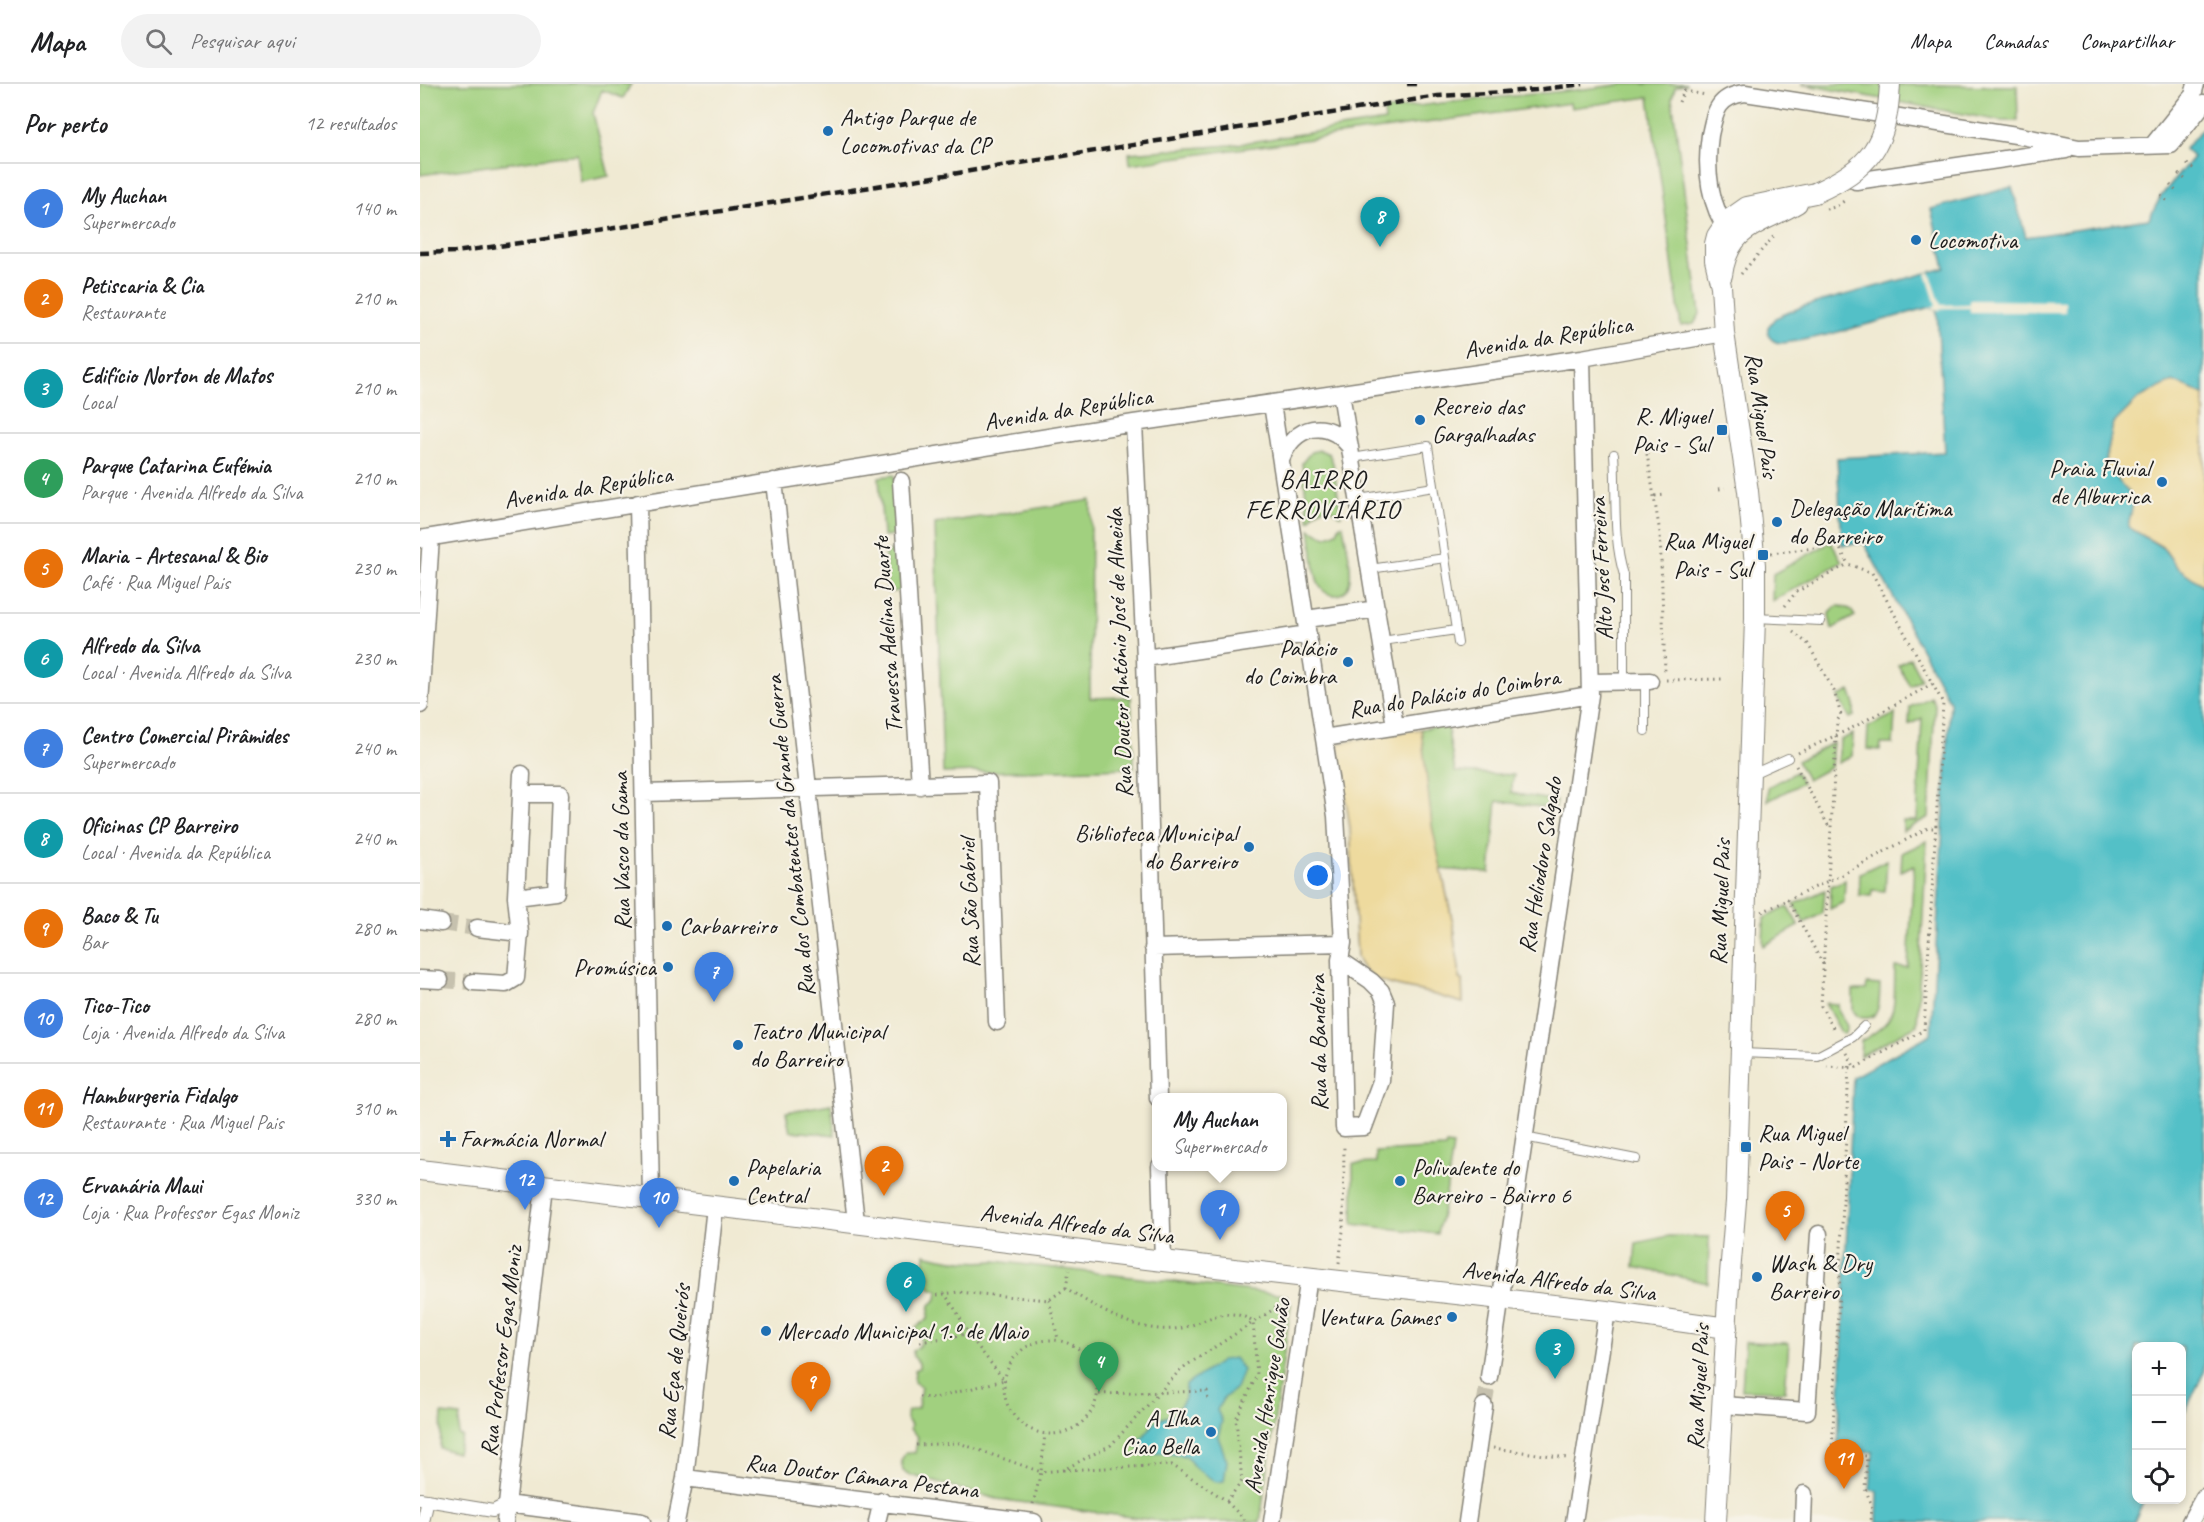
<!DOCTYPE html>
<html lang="pt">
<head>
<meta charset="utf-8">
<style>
	body { margin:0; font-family:Caveat,sans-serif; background:#f2f2f2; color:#202124 }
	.controls { position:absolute; right:18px; bottom:18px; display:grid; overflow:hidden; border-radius:12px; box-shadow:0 3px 9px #0003 }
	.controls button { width:54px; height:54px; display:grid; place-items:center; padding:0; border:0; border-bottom:2px solid #e0e0e0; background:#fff; color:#202124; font:30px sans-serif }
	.you { position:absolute; left:898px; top:792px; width:21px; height:21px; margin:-15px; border:4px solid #fff; border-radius:50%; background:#1a73e8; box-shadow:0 0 0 9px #1a73e833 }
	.badge { display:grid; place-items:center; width:39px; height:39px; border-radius:50%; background:#1f6fb2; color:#fff; font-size:20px; font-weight:700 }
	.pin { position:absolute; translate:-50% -50px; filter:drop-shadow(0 2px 3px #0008) }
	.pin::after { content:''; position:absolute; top:32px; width:21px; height:18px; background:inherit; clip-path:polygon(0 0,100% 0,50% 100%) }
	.popup { position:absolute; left:732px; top:1009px; width:135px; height:78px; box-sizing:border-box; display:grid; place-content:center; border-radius:12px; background:#fff; filter:drop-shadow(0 2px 4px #0005); font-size:20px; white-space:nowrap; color:#757577 }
	.popup b { font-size:22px; color:#202124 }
	.popup::after { content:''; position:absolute; left:50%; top:100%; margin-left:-12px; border:12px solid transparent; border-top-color:#fff }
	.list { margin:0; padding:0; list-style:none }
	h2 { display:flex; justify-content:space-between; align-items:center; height:78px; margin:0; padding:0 24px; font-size:26px }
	h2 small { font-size:20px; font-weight:400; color:#757577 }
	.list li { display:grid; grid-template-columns:39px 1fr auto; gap:18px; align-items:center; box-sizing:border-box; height:90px; padding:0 24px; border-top:2px solid #e0e0e0 }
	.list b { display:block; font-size:22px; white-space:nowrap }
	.list p { margin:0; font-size:20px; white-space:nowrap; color:#757577 }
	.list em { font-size:20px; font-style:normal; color:#757577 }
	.icon { flex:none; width:33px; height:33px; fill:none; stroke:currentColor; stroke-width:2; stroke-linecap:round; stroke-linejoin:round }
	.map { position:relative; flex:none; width:1784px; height:1438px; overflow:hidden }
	header { display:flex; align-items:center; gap:36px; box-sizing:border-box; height:84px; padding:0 30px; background:#fff; border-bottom:2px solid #e0e0e0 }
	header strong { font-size:28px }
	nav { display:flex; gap:33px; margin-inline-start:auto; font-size:21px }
	.search { width:420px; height:54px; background:#f2f2f2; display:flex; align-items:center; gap:15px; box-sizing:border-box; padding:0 21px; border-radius:33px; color:#757577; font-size:22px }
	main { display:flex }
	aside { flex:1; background:#fff }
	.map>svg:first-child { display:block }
</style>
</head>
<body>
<header>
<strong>Mapa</strong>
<div class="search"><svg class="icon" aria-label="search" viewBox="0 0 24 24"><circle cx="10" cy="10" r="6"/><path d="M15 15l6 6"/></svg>Pesquisar aqui</div>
<nav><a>Mapa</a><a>Camadas</a><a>Compartilhar</a></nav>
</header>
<main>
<aside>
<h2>Por perto<small>12 resultados</small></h2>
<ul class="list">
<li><span class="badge" style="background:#3f7fe0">1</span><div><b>My Auchan</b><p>Supermercado</p></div><em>140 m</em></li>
<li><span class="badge" style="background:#e8710a">2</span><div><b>Petiscaria &amp; Cia</b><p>Restaurante</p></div><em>210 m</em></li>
<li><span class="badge" style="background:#0f9aa8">3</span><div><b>Edifício Norton de Matos</b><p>Local</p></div><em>210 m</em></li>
<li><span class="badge" style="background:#2e9e5b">4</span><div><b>Parque Catarina Eufémia</b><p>Parque · Avenida Alfredo da Silva</p></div><em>210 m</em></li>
<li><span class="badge" style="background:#e8710a">5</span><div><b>Maria - Artesanal &amp; Bio</b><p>Café · Rua Miguel Pais</p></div><em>230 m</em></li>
<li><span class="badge" style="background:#0f9aa8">6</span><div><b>Alfredo da Silva</b><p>Local · Avenida Alfredo da Silva</p></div><em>230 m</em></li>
<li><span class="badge" style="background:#3f7fe0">7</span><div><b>Centro Comercial Pirâmides</b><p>Supermercado</p></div><em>240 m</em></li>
<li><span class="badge" style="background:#0f9aa8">8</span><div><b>Oficinas CP Barreiro</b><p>Local · Avenida da República</p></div><em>240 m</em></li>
<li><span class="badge" style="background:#e8710a">9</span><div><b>Baco &amp; Tu</b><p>Bar</p></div><em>280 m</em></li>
<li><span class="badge" style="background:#3f7fe0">10</span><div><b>Tico-Tico</b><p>Loja · Avenida Alfredo da Silva</p></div><em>280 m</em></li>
<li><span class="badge" style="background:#e8710a">11</span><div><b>Hamburgeria Fidalgo</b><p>Restaurante · Rua Miguel Pais</p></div><em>310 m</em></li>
<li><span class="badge" style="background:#3f7fe0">12</span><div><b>Ervanária Maui</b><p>Loja · Rua Professor Egas Moniz</p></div><em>330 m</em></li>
</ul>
</aside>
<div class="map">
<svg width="1784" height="1438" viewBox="0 0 1784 1438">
	<rect width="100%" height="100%" fill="#f7f3e8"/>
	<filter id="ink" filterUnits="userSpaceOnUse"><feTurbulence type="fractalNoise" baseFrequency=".0167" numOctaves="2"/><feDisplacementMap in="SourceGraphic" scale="12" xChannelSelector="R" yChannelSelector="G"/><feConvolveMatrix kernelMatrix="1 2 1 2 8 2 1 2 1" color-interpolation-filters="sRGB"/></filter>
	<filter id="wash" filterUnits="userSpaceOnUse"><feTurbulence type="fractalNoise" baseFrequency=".008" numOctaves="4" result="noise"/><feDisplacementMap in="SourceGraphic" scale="24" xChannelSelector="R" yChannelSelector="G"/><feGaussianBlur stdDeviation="1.35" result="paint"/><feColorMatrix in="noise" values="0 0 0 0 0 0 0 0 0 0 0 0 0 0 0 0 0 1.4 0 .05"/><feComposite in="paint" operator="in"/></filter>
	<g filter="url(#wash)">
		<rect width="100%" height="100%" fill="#f0ead3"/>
		<!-- green -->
		<path fill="#a1d07f" stroke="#5e764e" stroke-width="1.5" d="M0 0H211L203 14 182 6 173 29 189 92 161 98 157 70 0 91Z
			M1203 0H1267L1255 3 1252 14 1280 230 1274 240 1261 242 1229 13 1151 24 1150 19 710 80 709 69 811 61 965 37 964 27C1043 13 1124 12 1203 0Z
			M1381 0 1597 2 1598 37H1581Z
			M900 366 909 370 913 379 921 431H919C910 420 897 422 891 435L889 436 882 379 891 368Z
			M474 391 479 451 463 452 459 393Z
			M671 416 670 614 711 613 714 684 523 689 515 440Z
			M920 441H923C925 457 943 512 914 511 908 511 902 507 899 501 893 488 893 460 890 445L906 453 917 448Z
			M1411 458 1422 478 1352 517 1353 490Z
			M479 467 482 507 467 508 465 468Z
			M1420 522 1430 525 1435 532 1412 545 1409 531 1415 523Z
			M1490 574 1501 595 1490 602 1478 581Z
			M1430 607 1434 617V632L1430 634 1418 613Z
			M1511 613 1515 621 1509 733 1483 747V737H1497L1502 634 1489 641 1490 623Z
			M1475 630 1473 660H1461L1460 666 1447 665 1448 643Z
			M1027 641 1035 688 1094 691 1091 709 1137 717 1135 725 1077 717 1070 789 1020 785 1012 742 1001 645Z
			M1433 650 1432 672 1418 679 1420 656Z
			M1413 659 1411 683 1387 696 1377 677Z
			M1376 688 1382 699 1348 717V703Z
			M1507 757 1497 941 1440 972 1441 957C1481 935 1473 924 1475 883H1488L1494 781 1481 787 1482 769Z
			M1467 776 1465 807 1452 806 1451 812 1439 811 1440 789Z
			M1425 796 1424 818 1410 825 1411 802Z
			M1405 806 1403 829 1384 839 1374 820Z
			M1368 823 1379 842 1343 862 1344 834Z
			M1447 900 1460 901C1459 912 1462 935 1445 934 1438 934 1436 931 1433 926V906H1446Z
			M1405 919 1418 920 1419 928 1427 942 1425 949 1422 950Z
			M411 1020 415 1051 370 1047 366 1028Z
			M1026 1061 1033 1062 1025 1117 1017 1150 933 1140V1080L956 1079V1068L1025 1064Z
			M1249 1152 1289 1153 1288 1199 1214 1183 1216 1159Z
			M505 1170C529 1177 550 1179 575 1177L865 1211 871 1220 840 1438H747L577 1415 490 1391 483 1387 481 1377 486 1368 495 1369 498 1353 490 1345 491 1341 486 1334 488 1327 498 1324 501 1302 494 1298 495 1286 499 1284V1279L493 1272V1267L500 1261 501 1255 496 1250V1244L508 1234 510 1221 517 1215 518 1206 512 1205 508 1201 510 1192 504 1183Z
			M1325 1258 1369 1259 1365 1307 1322 1306Z
			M22 1330 40 1332 38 1351 42 1352 37 1369 20 1364Z"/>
		<!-- sand -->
		<path fill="#eeda9e" stroke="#857b5d" stroke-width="1.5" d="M1753 297 1784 311V502L1757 483 1743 463 1708 443 1685 381 1693 340 1719 314Z
			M1001 645 1012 742 1035 849H1034C1034 865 1041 880 1039 895L1042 896 1043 919C1029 915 1015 911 1001 907 977 902 945 900 937 872L930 744 918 661 919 659Z"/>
		<!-- water -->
		<path fill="#52c0c7" stroke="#376e72" stroke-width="1.5" d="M1784 42V311L1753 297 1719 314 1693 340 1685 381 1714 415 1708 443 1743 464 1757 483 1784 502V1288L1762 1334V1262H1716V1416H1724L1714 1438H1457L1458 1407 1450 1406 1453 1368 1418 1365 1433 993 1511 950 1530 618 1444 459 1422 461 1417 374 1525 368 1517 227 1511 223C1487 229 1371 264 1356 258 1349 255 1347 249 1348 243L1355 234 1384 222 1525 184 1511 125 1592 103 1606 153 1729 135 1741 112 1773 73 1765 65Z
			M814 1274 823 1286 816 1304 803 1315 797 1326 802 1337 798 1353 807 1377 804 1397 796 1398 775 1384 766 1372 741 1369 723 1371 717 1360 737 1336 755 1330 765 1314 766 1301 803 1276Z"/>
		<!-- pier -->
		<path fill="#f0ead3" d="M1510 188 1521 221 1550 220V216L1645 217V228H1550V224H1525L1517 227 1511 223 1516 221 1506 189Z"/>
	</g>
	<g filter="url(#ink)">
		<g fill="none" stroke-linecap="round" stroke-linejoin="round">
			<!-- minor-tunnel -->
			<path stroke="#c6c1ae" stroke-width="16" stroke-dasharray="16 8" stroke-linecap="butt" d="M21 839 57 844
				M20 896 53 898
				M1064 1322 1069 1293"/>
			<defs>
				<path id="service" d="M1194 370C1197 410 1192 453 1204 491V597
					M932 374 1008 362 1038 559
					M939 415 1014 403
					M950 485 1025 474
					M1335 534 1401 537
					M962 557 1036 546
					M1225 647V597
					M1331 687H1339L1368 674
					M1321 969 1397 972 1433 953 1444 942
					M1104 1053 1216 1075"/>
				<path id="pedestrian" d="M0 1415 73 1427 87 1420
					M3 1438 8 1416"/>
				<path id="minor" d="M1732 62 1773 11 1776 0
					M1436 97 1646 66
					M1310 150C1289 122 1285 85 1290 51 1295 27 1298 12 1325 9L1596 51 1659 64 1751 61 1784 19
					M921 309 975 642
					M852 320 916 732 923 859 920 876 924 1044 944 1043 961 997 966 919 961 907 951 897 920 876
					M714 339 725 574 738 1014
					M861 375C875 341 907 333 930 363
					M354 397 436 1138
					M481 397 500 702
					M218 419 231 1114
					M0 455 714 339 1162 274 1304 249
					M886 535 957 525
					M725 574 888 550
					M1172 598 1230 597
					M0 621 11 453
					M904 654 1170 611
					M224 709 568 699 577 938
					M101 710H140L136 808 96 813Z
					M101 710 102 690
					M0 836 21 839
					M57 844 100 849
					M733 864 923 859
					M0 895 20 896
					M53 898 86 900 96 894 100 849 96 813
					M740 1082 743 1177
					M1069 1293 1170 611 1162 274
					M1303 1321 1387 1327 1399 1150
					M265 1394 614 1438
					M87 1420 222 1438
					M85 1438 124 1102
					M256 1438 265 1394 295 1123
					M457 1438 462 1417
					M852 1438 889 1193
					M1047 1438 1064 1322
					M1154 1438 1187 1227
					M1383 1438 1384 1410
					M1770 1438 1784 1413"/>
				<path id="tertiary" d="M1302 191C1309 141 1340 141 1377 119
					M0 1086 743 1177 1187 1227 1307 1244
					M1296 1438 1308 1214 1316 1117 1335 534V481L1328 407 1304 249 1301 202 1295 176V160L1297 152 1307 137 1327 123 1395 109"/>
			</defs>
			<!-- service casing -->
			<use href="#service" stroke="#868378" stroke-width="10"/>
			<!-- pedestrian casing -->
			<use href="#pedestrian" stroke="#868378" stroke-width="14"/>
			<!-- minor casing -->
			<use href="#minor" stroke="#868378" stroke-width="19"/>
			<!-- tertiary casing -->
			<use href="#tertiary" stroke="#868378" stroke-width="22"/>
			<!-- path -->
			<path stroke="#868378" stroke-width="3" stroke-dasharray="1.5 4.5" stroke-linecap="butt" d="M1259 18 1264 7 1286 11
				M1767 80 1774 85
				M1759 90 1765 95
				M1750 101 1756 107
				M1741 112 1748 118
				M1406 125 1415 123 1424 117
				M1321 190 1354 152
				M1226 364 1240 449 1245 589
				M1299 405 1305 404
				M1235 412 1245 411
				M1351 469 1394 464 1415 455 1428 480 1452 489 1523 619 1504 946 1435 984 1407 982
				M1365 522 1376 508 1428 480
				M1373 548 1388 560 1414 607 1421 631 1417 637 1401 922 1415 947
				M1246 596 1304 595
				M1378 669 1434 643 1512 600
				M1376 682 1410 745
				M1342 828 1368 816
				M1403 880 1368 816 1425 789 1508 744H1516
				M1427 969 1435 984
				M1429 982 1412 1369 1447 1372 1445 1404 1452 1422 1451 1438
				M919 1179 923 1147 924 1060
				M646 1204 649 1186
				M517 1211 538 1208 629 1216 646 1204C678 1225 714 1248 753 1245 784 1243 800 1218 833 1237
				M629 1216 638 1255
				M584 1303a47 47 0 1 1 94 0a47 47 0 1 1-94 0Z
				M500 1258 548 1250
				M679 1310 787 1307 788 1317
				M499 1313 515 1314 584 1296 548 1250 537 1228 524 1209
				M496 1361 539 1359 621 1388 625 1350
				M1073 1364 1147 1374
				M643 1386 752 1381 807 1417 822 1397 816 1335 837 1291 833 1237
				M807 1418 827 1438
				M613 1420 621 1388 643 1386 691 1361 761 1285 868 1216"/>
			<!-- service -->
			<use href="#service" stroke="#fff" stroke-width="8"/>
			<!-- pedestrian -->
			<use href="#pedestrian" stroke="#fff" stroke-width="12"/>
			<!-- minor -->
			<use href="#minor" stroke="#fff" stroke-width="16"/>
			<!-- tertiary -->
			<use href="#tertiary" stroke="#fff" stroke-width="20"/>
			<!-- rail -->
			<path stroke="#1c1c1c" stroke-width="4.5" stroke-dasharray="9 4.5" stroke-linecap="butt" d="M987 0H1000
				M0 169 35 168 114 157 1018 12 1116 6 1163 0"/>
			<defs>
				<path id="tertiary-bridge" d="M1395 109C1451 83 1467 62 1470 0"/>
			</defs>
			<!-- tertiary-bridge casing -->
			<use href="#tertiary-bridge" stroke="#868378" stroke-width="22" stroke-linecap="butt"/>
			<!-- tertiary-bridge -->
			<use href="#tertiary-bridge" stroke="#fff" stroke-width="20"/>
		</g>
	</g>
	<!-- markers -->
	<g fill="#1f6fb2" stroke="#f7f3e8" stroke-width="2">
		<circle cx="408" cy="47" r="6"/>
		<circle cx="1496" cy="156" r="6"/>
		<circle cx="1000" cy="336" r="6"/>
		<rect x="1296" y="340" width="12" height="12" rx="3"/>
		<circle cx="1742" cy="398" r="6"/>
		<circle cx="1357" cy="438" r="6"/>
		<rect x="1337" y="465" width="12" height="12" rx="3"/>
		<circle cx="928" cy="578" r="6"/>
		<circle cx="829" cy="763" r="6"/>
		<circle cx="247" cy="842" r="6"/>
		<circle cx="248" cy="883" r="6"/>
		<circle cx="318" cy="961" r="6"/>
		<path d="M25 1046h6v6h6v6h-6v6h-6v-6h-6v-6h6z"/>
		<rect x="1320" y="1057" width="12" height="12" rx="3"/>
		<circle cx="314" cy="1097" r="6"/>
		<circle cx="980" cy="1097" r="6"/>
		<circle cx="1337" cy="1193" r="6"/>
		<circle cx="1032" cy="1233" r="6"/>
		<circle cx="346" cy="1247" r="6"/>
		<circle cx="791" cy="1348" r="6"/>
	</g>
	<g text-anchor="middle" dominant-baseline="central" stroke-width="4.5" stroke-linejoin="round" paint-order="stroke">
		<!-- poi labels -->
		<g font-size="24" fill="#1c1c1c" stroke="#f7f3e8" text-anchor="start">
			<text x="420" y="33">Antigo Parque de<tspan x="420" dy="28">Locomotivas da CP</tspan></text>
			<text x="1508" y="156">Locomotiva</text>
			<text x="1012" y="322">Recreio das<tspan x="1012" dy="28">Gargalhadas</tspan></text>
			<text x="1290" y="332" text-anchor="end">R. Miguel<tspan x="1290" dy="28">Pais - Sul</tspan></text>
			<text x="1730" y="384" text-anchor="end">Praia Fluvial<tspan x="1730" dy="28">de Alburrica</tspan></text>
			<text x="1369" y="424">Delegação Marítima<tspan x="1369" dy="28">do Barreiro</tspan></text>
			<text x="1331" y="457" text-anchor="end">Rua Miguel<tspan x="1331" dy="28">Pais - Sul</tspan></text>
			<text x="916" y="564" text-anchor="end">Palácio<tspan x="916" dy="28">do Coimbra</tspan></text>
			<text x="817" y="749" text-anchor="end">Biblioteca Municipal<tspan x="817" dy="28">do Barreiro</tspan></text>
			<text x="259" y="842">Carbarreiro</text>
			<text x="236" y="883" text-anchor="end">Promúsica</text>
			<text x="330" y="947">Teatro Municipal<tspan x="330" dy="28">do Barreiro</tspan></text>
			<text x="1338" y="1049">Rua Miguel<tspan x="1338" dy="28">Pais - Norte</tspan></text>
			<text x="40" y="1055">Farmácia Normal</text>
			<text x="326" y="1083">Papelaria<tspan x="326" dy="28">Central</tspan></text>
			<text x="992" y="1083">Polivalente do<tspan x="992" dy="28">Barreiro - Bairro 6</tspan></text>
			<text x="1349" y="1179">Wash &amp; Dry<tspan x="1349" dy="28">Barreiro</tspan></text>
			<text x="1020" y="1233" text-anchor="end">Ventura Games</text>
			<text x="358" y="1247">Mercado Municipal 1.º de Maio</text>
			<text x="779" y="1334" text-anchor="end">A Ilha<tspan x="779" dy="28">Ciao Bella</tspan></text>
		</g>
		<!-- street labels -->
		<g font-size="24" fill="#1c1c1c" stroke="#f7f3e8">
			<text transform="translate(1128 253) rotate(-9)">Avenida da República</text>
			<text transform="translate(648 325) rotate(-9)">Avenida da República</text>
			<text transform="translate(1342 331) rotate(82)">Rua Miguel Pais</text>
			<text transform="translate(168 403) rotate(-9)">Avenida da República</text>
			<text transform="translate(1181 485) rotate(-93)">Alto José Ferreira</text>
			<text transform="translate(467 551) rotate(-94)">Travessa Adelina Duarte</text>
			<text transform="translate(699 569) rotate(-92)">Rua Doutor António José de Almeida</text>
			<text transform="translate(1034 609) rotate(-9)">Rua do Palácio do Coimbra</text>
			<text transform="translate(370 752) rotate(-96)">Rua dos Combatentes da Grande Guerra</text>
			<text transform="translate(201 767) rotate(-91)">Rua Vasco da Gama</text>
			<text transform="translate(1120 781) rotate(-81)">Rua Heliodoro Salgado</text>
			<text transform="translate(1300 818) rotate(-88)">Rua Miguel Pais</text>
			<text transform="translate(549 819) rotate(-92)">Rua São Gabriel</text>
			<text transform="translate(898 959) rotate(-91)">Rua da Bandeira</text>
			<text transform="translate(657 1140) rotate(7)">Avenida Alfredo da Silva</text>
			<text transform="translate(1139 1197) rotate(7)">Avenida Alfredo da Silva</text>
			<text transform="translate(81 1267) rotate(-83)">Rua Professor Egas Moniz</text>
			<text transform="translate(254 1278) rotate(-84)">Rua Eça de Queirós</text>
			<text transform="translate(1278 1303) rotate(-87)">Rua Miguel Pais</text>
			<text transform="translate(847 1312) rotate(-81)">Avenida Henrique Galvão</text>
			<text transform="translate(442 1392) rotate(7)">Rua Doutor Câmara Pestana</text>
		</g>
		<!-- neighbourhood labels -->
		<g font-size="26" letter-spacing="1.5" fill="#1c1c1c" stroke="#f7f3e8">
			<text x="903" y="395">BAIRRO<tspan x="903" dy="30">FERROVIÁRIO</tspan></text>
		</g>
	</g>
</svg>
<div class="controls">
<button>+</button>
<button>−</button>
<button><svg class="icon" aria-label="locate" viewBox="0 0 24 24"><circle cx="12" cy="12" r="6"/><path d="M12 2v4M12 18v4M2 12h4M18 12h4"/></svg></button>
</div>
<div class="you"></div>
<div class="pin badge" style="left:800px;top:1156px;background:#3f7fe0">1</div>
<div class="popup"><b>My Auchan</b>Supermercado</div>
<div class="pin badge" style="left:464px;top:1112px;background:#e8710a">2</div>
<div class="pin badge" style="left:1135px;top:1295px;background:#0f9aa8">3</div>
<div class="pin badge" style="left:679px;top:1308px;background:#2e9e5b">4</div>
<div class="pin badge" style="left:1365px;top:1157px;background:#e8710a">5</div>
<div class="pin badge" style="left:486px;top:1228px;background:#0f9aa8">6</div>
<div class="pin badge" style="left:294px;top:918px;background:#3f7fe0">7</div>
<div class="pin badge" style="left:960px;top:163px;background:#0f9aa8">8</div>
<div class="pin badge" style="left:391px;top:1328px;background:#e8710a">9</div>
<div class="pin badge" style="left:239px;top:1144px;background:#3f7fe0">10</div>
<div class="pin badge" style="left:1424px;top:1405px;background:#e8710a">11</div>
<div class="pin badge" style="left:105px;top:1126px;background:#3f7fe0">12</div>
</div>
</main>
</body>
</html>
